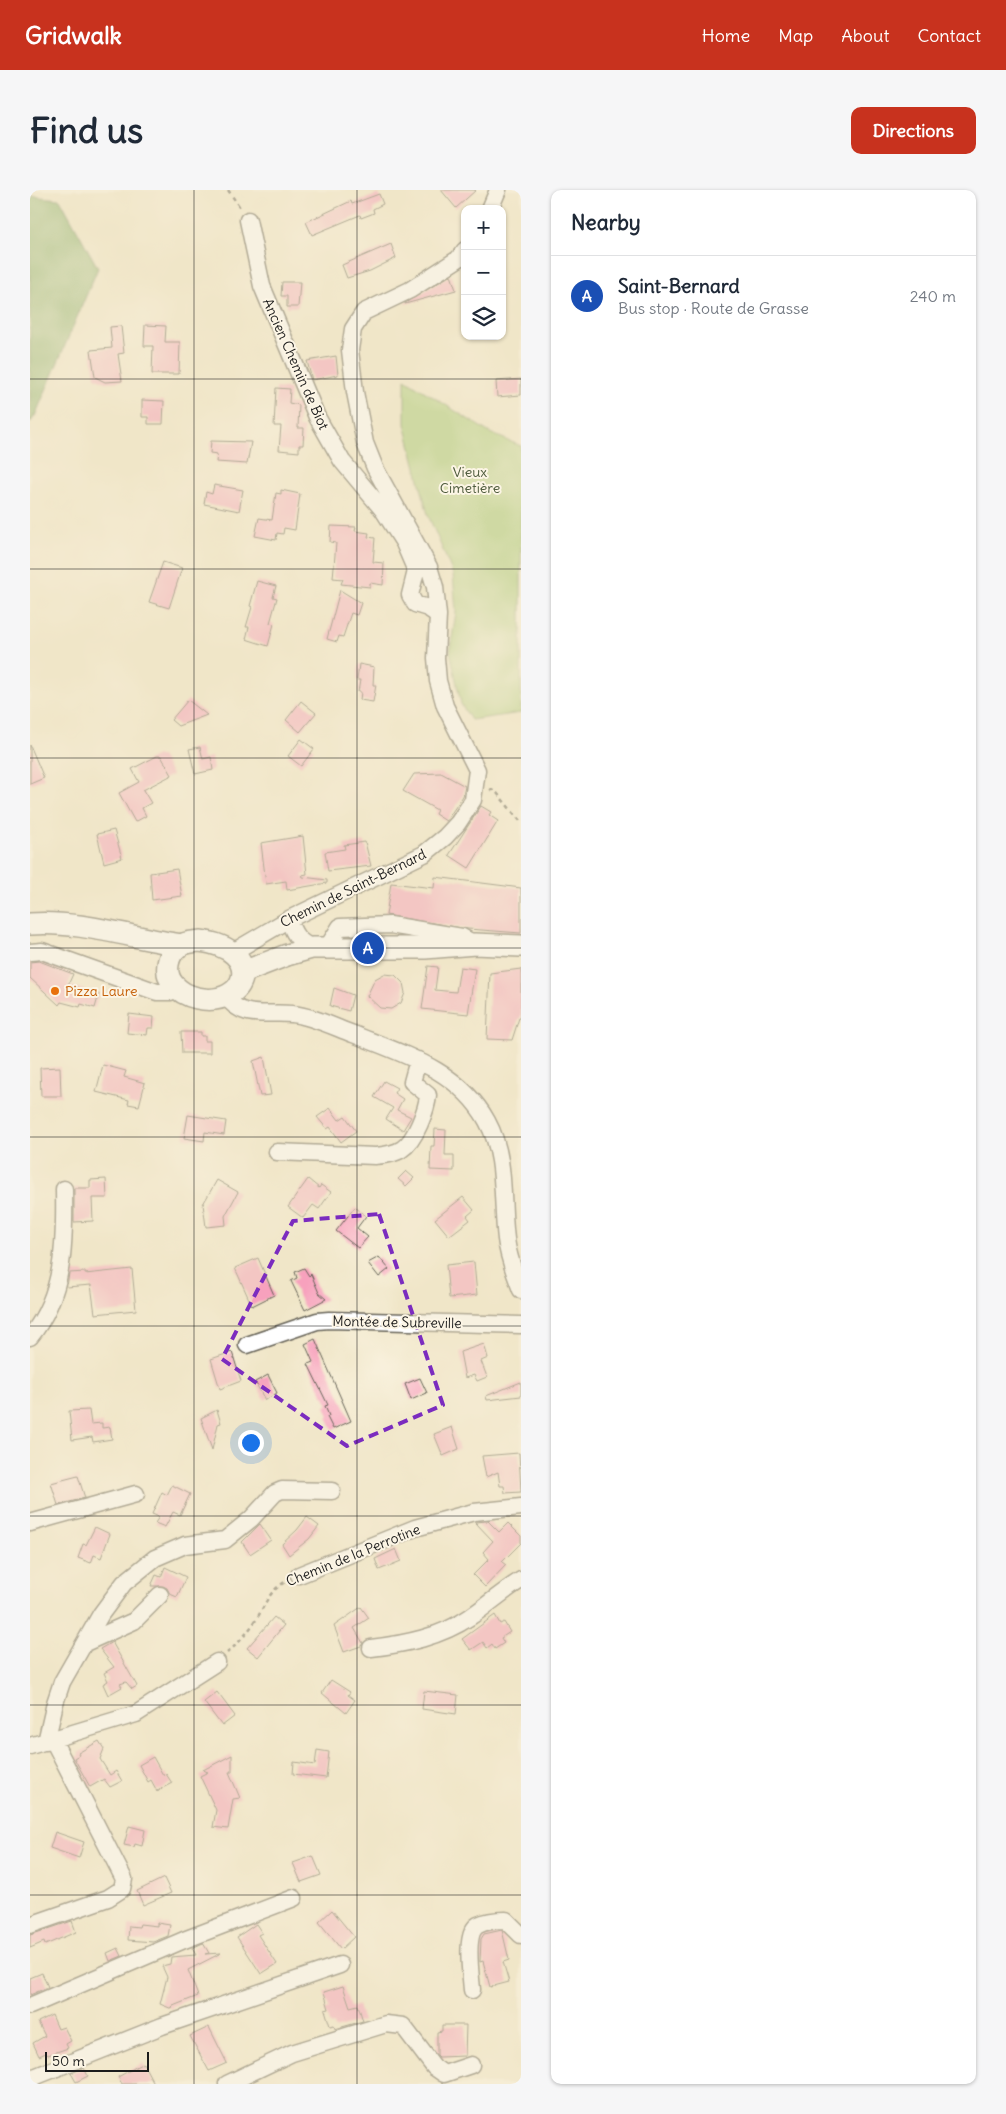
<!DOCTYPE html>
<html lang="en">
<head>
<meta charset="utf-8">
<style>
	body { margin:0; font-family:Delius,sans-serif; background:#f6f6f7; color:#1f2937 }
	.controls { position:absolute; right:15px; top:15px; display:grid; overflow:hidden; border-radius:10px; box-shadow:0 1px 4px #0004 }
	.controls button { width:45px; height:45px; display:grid; place-items:center; padding:0; border:0; border-bottom:1px solid #e0e1e3; background:#fff; color:#1f2937; font:25px sans-serif }
	.scale { position:absolute; left:15px; bottom:12px; width:104px; box-sizing:border-box; padding-left:5px; border:2px solid #1c1c1c; border-top:0; font-size:14px; line-height:18px; white-space:nowrap; color:#1c1c1c; -webkit-text-stroke:4px #fcf5e5; paint-order:stroke }
	.you { position:absolute; left:220px; top:1252px; width:18px; height:18px; margin:-12px; border:4px solid #fff; border-radius:50%; background:#1a73e8; box-shadow:0 0 0 8px #1a73e833 }
	.badge { display:grid; place-items:center; width:32px; height:32px; border-radius:50%; background:#c8321e; color:#fff; font-size:16px; font-weight:700 }
	.pin { position:absolute; translate:-50% -50%; border:2px solid #fff; box-shadow:0 1px 5px #0006 }
	.list { margin:0; padding:0; list-style:none }
	h2 { display:flex; justify-content:space-between; align-items:center; height:65px; margin:0; padding:0 20px; font-size:21px }
	h2 small { font-size:16px; font-weight:400; color:#747a83 }
	.list li { display:grid; grid-template-columns:32px 1fr auto; gap:15px; align-items:center; box-sizing:border-box; height:80px; padding:0 20px; border-top:1px solid #e0e1e3 }
	.list b { display:block; font-size:19px; white-space:nowrap }
	.list p { margin:0; font-size:16px; white-space:nowrap; color:#747a83 }
	.list em { font-size:16px; font-style:normal; color:#747a83 }
	.icon { flex:none; width:28px; height:28px; fill:none; stroke:currentColor; stroke-width:2; stroke-linecap:round; stroke-linejoin:round }
	.map { position:relative; flex:none; width:491px; height:1894px; overflow:hidden; border-radius:10px }
	header { display:flex; align-items:center; gap:30px; box-sizing:border-box; height:70px; padding:0 25px; background:#c8321e; color:#fff }
	header strong { font-size:24px }
	nav { display:flex; gap:28px; margin-inline-start:auto; font-size:18px }
	.intro { display:flex; align-items:center; justify-content:space-between; box-sizing:border-box; height:120px; padding:0 30px }
	h1 { margin:0; font-size:35px }
	.button { padding:12px 22px; border-radius:10px; background:#c8321e; color:#fff; font-size:18px; font-weight:700 }
	main { display:flex; gap:30px; padding:0 30px }
	aside { flex:1; background:#fff; border-radius:10px; box-shadow:0 1px 4px #0004 }
	.map>svg:first-child { display:block }
</style>
</head>
<body>
<header>
<strong>Gridwalk</strong>
<nav><a>Home</a><a>Map</a><a>About</a><a>Contact</a></nav>
</header>
<div class="intro"><h1>Find us</h1><a class="button">Directions</a></div>
<main>
<div class="map">
<svg width="491" height="1894" viewBox="0 0 491 1894">
	<rect width="100%" height="100%" fill="#fcf5e5"/>
	<filter id="ink" filterUnits="userSpaceOnUse"><feTurbulence type="fractalNoise" baseFrequency=".02" numOctaves="2"/><feDisplacementMap in="SourceGraphic" scale="10" xChannelSelector="R" yChannelSelector="G"/><feConvolveMatrix kernelMatrix="1 2 1 2 8 2 1 2 1" color-interpolation-filters="sRGB"/></filter>
	<filter id="wash" filterUnits="userSpaceOnUse"><feTurbulence type="fractalNoise" baseFrequency=".0096" numOctaves="4" result="noise"/><feDisplacementMap in="SourceGraphic" scale="20" xChannelSelector="R" yChannelSelector="G"/><feGaussianBlur stdDeviation="1.12" result="paint"/><feColorMatrix in="noise" values="0 0 0 0 0 0 0 0 0 0 0 0 0 0 0 0 0 1.4 0 .05"/><feComposite in="paint" operator="in"/></filter>
	<g filter="url(#wash)">
		<rect width="100%" height="100%" fill="#f0e6c8"/>
		<!-- green -->
		<path fill="#a6ca74" stroke="#617348" d="M375 189 460 243 491 256V523L441 530 431 514 420 461 426 422 423 384 398 325 375 234Z"/>
		<!-- forest -->
		<path fill="#84ae66" stroke="#506541" d="M0 6 30 9 68 78 5 226 0 233Z"/>
		<g id="blocks">
			<!-- building -->
			<path fill="#f7a1bd" d="M411 0H446L426 18Z
				M349 4 353 14 343 19 344 23 331 28 330 25 282 45 276 32 321 11 322 14Z
				M361 54 366 68 340 81 317 88 312 75Z
				M421 85 426 100 375 114V113Z
				M252 92H270L268 117H257V106H251Z
				M115 135 136 136 135 152H150L149 184H122L123 156H114Z
				M91 136 94 163 88 164 92 191 75 192 65 187 61 160 82 158 80 137Z
				M306 166 308 185 282 190 277 171Z
				M491 189V205L467 207 466 191Z
				M246 198 260 199 259 213 269 215 268 238H274L273 255H269V262L249 260 251 236H244Z
				M112 210 134 211 133 234H118V227H112Z
				M181 251 221 252 217 274 186 272 187 264 180 263Z
				M184 295 213 300 209 321 174 314 176 302 182 304Z
				M251 300 270 304 265 340 254 338 253 344 247 343 246 350 225 346 229 328 242 330 246 303 251 304Z
				M301 336 326 337 325 341 339 343 338 347 345 348 343 372 354 373 353 395 340 393V397L311 394 313 389 303 388 306 353 300 352Z
				M133 372 152 378 139 418 119 412Z
				M227 391 246 396 243 407 247 408 240 433 244 434 238 456 216 449 219 437H216L222 417 220 416Z
				M310 400 331 413 327 425 321 423 313 447 309 446 307 452 297 449Z
				M329 474 344 477 343 495H346L343 512 330 510 331 502H328L330 490H327Z
				M158 510 177 525 148 536 141 530Z
				M271 511 286 523 270 542 256 530Z
				M271 549 284 559 271 576 258 566Z
				M0 555 14 588 0 594Z
				M170 557 173 569 181 567 183 580 165 584 159 559Z
				M127 566H131L142 585 113 600 121 613 112 618 116 626 105 632 89 603 109 592 102 579Z
				M411 583 435 596 433 606 416 631 405 624 407 620 373 601 384 584Z
				M451 616 461 622 459 625 468 631 439 678 419 665Z
				M84 640 92 668 74 673 67 644Z
				M273 646 277 684 272 685 273 687 297 690V693L257 700 256 691 236 694 231 653Z
				M335 652 341 676 298 681 295 662 315 659 314 655Z
				M147 679 152 706 122 710 120 683Z
				M405 687 491 698V743L438 739 356 725 361 693 404 698Z
				M9 771 43 784 38 795 69 804 65 818 51 814 50 817 31 812 29 815 0 788V772Z
				M398 776 408 777 405 800 426 802 430 777 445 779 438 824 392 819Z
				M491 779V828H489L482 850 457 849 460 783Z
				M354 784 365 785 373 793 375 803 371 813 361 819 350 818 337 806 345 789Z
				M304 798 323 805 319 821 300 816Z
				M99 824 124 827 123 838H118L117 845 97 843Z
				M151 842H171V846H175V851H180V863H152Z
				M234 867 241 905 230 906 223 871Z
				M73 875 96 881 94 887 115 893 109 916 98 914 99 910 66 902Z
				M30 877 31 906H11L10 878Z
				M354 891 367 898 364 903 373 909 367 920 381 927 373 940 356 929 363 918 344 907Z
				M300 918 309 930 315 926 326 941 311 952 300 937 297 939 287 927Z
				M158 925 196 931 194 945 175 942 174 951 154 948Z
				M405 939 416 940 415 965H424V981L400 980 401 956H404Z
				M376 981 384 988 376 996 368 989Z
				M76 989 77 1008H62L63 1031 44 1032V998H60V990Z
				M278 989 289 998 291 995 301 1002 289 1019 283 1015 273 1028 258 1017Z
				M187 990 208 1002 195 1026 196 1035 176 1037 173 1014Z
				M433 1007 444 1020 437 1026 440 1030 419 1046 405 1029Z
				M325 1017 336 1026 327 1038 338 1047 328 1058 306 1041Z
				M349 1067 359 1079 349 1087 338 1073Z
				M228 1068 244 1105 222 1116 205 1078Z
				M444 1072 447 1105 419 1108 416 1075Z
				M274 1078 279 1086 281 1084 289 1103 296 1109 275 1120 261 1091 267 1088 265 1082Z
				M102 1079 106 1120 65 1124 61 1095 37 1097 39 1083 55 1082V1084Z
				M285 1149 321 1231 303 1239 297 1227 299 1226 295 1216 298 1215 278 1174 283 1172 275 1154Z
				M454 1154 458 1168 451 1171 457 1187 447 1191 444 1185 435 1188 430 1162Z
				M202 1162 211 1191 190 1199 181 1169Z
				M238 1185 247 1203 235 1210 225 1192Z
				M390 1188 397 1203 381 1210 375 1194Z
				M491 1192V1206L457 1210 456 1206Z
				M59 1220 61 1234 72 1233V1238L80 1237 82 1249 63 1252 62 1247 42 1250 39 1221Z
				M187 1220 191 1233 188 1234 182 1260 171 1228Z
				M422 1237 429 1259 413 1266 404 1244Z
				M489 1263 491 1302 475 1303 474 1296H470L468 1282 456 1287 452 1266Z
				M48 1286 55 1308 28 1315 21 1293Z
				M142 1295 160 1304 150 1325 143 1322 135 1337 125 1333 129 1327 122 1324 132 1302 137 1305Z
				M277 1327 289 1336 279 1349 259 1365 252 1354 267 1340Z
				M458 1331 469 1342 478 1333 491 1346V1353L472 1372 476 1375 455 1397 443 1385 459 1369 453 1362 463 1351 445 1332Z
				M230 1334 241 1350 220 1364 212 1352Z
				M65 1337 80 1344 71 1368 64 1365 61 1373 48 1368 53 1354 56 1355Z
				M366 1359 371 1371 349 1380 345 1369Z
				M135 1377 156 1387 147 1407 140 1404 137 1398 133 1396H121L126 1385 131 1387Z
				M331 1417 339 1428 324 1438 333 1453 331 1456 314 1462 304 1436Z
				M465 1425 470 1434 474 1432 480 1442 471 1448 474 1453 465 1459 462 1454 457 1458 453 1452 441 1460 432 1449Z
				M244 1427 254 1435 228 1467 217 1458Z
				M82 1452 107 1496 102 1499 96 1492 90 1494 92 1497 78 1505 73 1494 78 1491 74 1483 84 1477 70 1459Z
				M301 1490 320 1502 318 1505 325 1510 316 1523 292 1503Z
				M394 1501 428 1505 426 1524 392 1519Z
				M187 1502 205 1526 192 1536 174 1512Z
				M69 1551 74 1559 70 1569 80 1585 86 1581 92 1591 80 1597 74 1589 60 1597 44 1568 49 1565 48 1563Z
				M287 1560 299 1562 296 1588 263 1584 264 1572 285 1575Z
				M202 1565V1582H199L210 1608 203 1609 198 1639 183 1637 186 1620 170 1586 178 1582 173 1580Z
				M123 1567 133 1585 136 1584 142 1593 127 1601 121 1590 118 1592 109 1575Z
				M99 1636 115 1640 112 1656 105 1654 104 1657 94 1655Z
				M25 1642 54 1652 49 1668 20 1658Z
				M283 1666 291 1685 271 1692 263 1673Z
				M134 1688 141 1703 113 1715 107 1701Z
				M302 1720 324 1747 311 1759 289 1732Z
				M42 1731 46 1742 15 1755 14 1752 0 1758V1745Z
				M127 1733 140 1735 138 1746 123 1752 98 1750 99 1736 109 1737 110 1734 127 1736Z
				M226 1734 232 1743 228 1745 247 1774 231 1784 207 1747Z
				M472 1740 479 1770 473 1772 479 1792 460 1797 453 1771 450 1772 451 1749 454 1744Z
				M173 1753 179 1763 175 1764 191 1763 158 1780 168 1806 143 1816 142 1819 130 1814 137 1787 132 1776 140 1774 141 1767 166 1765 162 1758Z
				M88 1758 92 1766 80 1771 77 1763Z
				M12 1783 18 1797 0 1805V1788Z
				M313 1796 320 1817 328 1815 333 1831 305 1839 304 1835 300 1836 295 1820 299 1819 294 1802Z
				M22 1825 28 1839 34 1837 41 1851 36 1854 38 1858 18 1865 16 1863 9 1866 3 1853 15 1846 8 1832Z
				M412 1835H436L435 1866 409 1867 407 1865V1842L412 1841Z
				M179 1837 197 1873 179 1881 160 1846Z
				M113 1873 124 1894H92L88 1887Z
				M54 1878 58 1886 46 1892 41 1883Z"/>
		</g>
	</g>
	<g filter="url(#ink)">
		<use href="#blocks" fill-opacity="0" stroke="#666358" stroke-width="1"/>
		<g fill="none" stroke-linecap="round" stroke-linejoin="round">
			<defs>
				<path id="minor" d="M460 19 468 0
					M218 30 232 96 287 227 312 271 353 320 374 353 386 381 380 405 385 414 398 418 408 425
					M259 729C263 744 268 751 282 758
					M297 758 310 737 360 735 432 747 441 752
					M0 762 12 761 127 802H140L148 799
					M203 762 259 729 394 664 415 647 428 633 443 610 447 580 415 516 408 491 406 468 408 425 405 397 399 377 345 278 335 253 325 202 320 160 323 139 334 122 380 100 428 69 435 60
					M196 806C212 831 238 821 262 824 282 826 304 837 323 844 373 864 429 880 457 931 477 967 471 1010 476 1049 478 1067 485 1084 491 1100
					M247 962 345 966C354 965 365 964 372 959 385 951 397 919 398 905L382 892 388 870
					M0 1147C35 1104 35 1051 34 999
					M217 1155 287 1131 299 1130 491 1135
					M0 1333 106 1304
					M269 1385 385 1338 444 1322 491 1317
					M55 1453 104 1431 130 1405
					M341 1458C375 1454 411 1447 440 1427 458 1415 473 1401 491 1390
					M16 1552 25 1513 32 1492 71 1424 94 1393 125 1368 155 1355 195 1350 221 1329 245 1303 252 1300 302 1301
					M0 1556 106 1524 187 1472
					M0 1735 78 1708 92 1699 94 1689 23 1550
					M442 1800C441 1785 434 1743 448 1735 456 1731 467 1730 476 1730L491 1745
					M0 1816 154 1750 264 1708
					M4 1887 132 1836 310 1775
					M197 1894 262 1863 356 1834 373 1836 404 1877 414 1884 441 1875"/>
				<path id="major" d="M0 734C48 730 103 748 152 755
					M170 751C236 759 218 819 167 808 158 806 149 801 144 795 133 783 137 763 151 755 156 752 164 752 170 751Z
					M213 782 257 765 282 758H395L445 754 491 756"/>
			</defs>
			<!-- minor casing -->
			<use href="#minor" stroke="#666358" stroke-width="19"/>
			<!-- major casing -->
			<use href="#major" stroke="#666358" stroke-width="24"/>
			<!-- path -->
			<path stroke="#666358" stroke-width="2.5" stroke-dasharray="4 4" stroke-linecap="butt" d="M198 0 211 19
				M460 599 467 603 491 632
				M197 1463C209 1453 218 1442 226 1430 236 1414 238 1401 257 1391"/>
			<!-- minor -->
			<use href="#minor" stroke="#fff" stroke-width="16"/>
			<!-- major -->
			<use href="#major" stroke="#fff" stroke-width="21"/>
		</g>
	</g>
	<!-- marked area -->
	<path d="M0 0H491V1894H0ZM349 1024 413 1215 317 1256 192 1169 263 1031Z" fill="#f0e6c8" fill-opacity=".55" fill-rule="evenodd"/>
	<path fill="none" stroke="#7b2cbf" stroke-width="4" stroke-dasharray="10 6" stroke-linejoin="round" d="M349 1024 413 1215 317 1256 192 1169 263 1031Z"/>
	<!-- grid -->
	<path fill="none" stroke="#1c1c1c" stroke-width="1" stroke-opacity="0.55" d="M164 0V1894M327 0V1894M0 189H491M0 379H491M0 568H491M0 758H491M0 947H491M0 1136H491M0 1326H491M0 1515H491M0 1705H491"/>
	<!-- markers -->
	<circle fill="#e8710a" stroke="#fcf5e5" stroke-width="2" cx="25" cy="801" r="5"/>
	<g text-anchor="middle" dominant-baseline="central" stroke-width="4" stroke-linejoin="round" paint-order="stroke">
		<!-- street labels -->
		<g font-size="14" fill="#1c1c1c" stroke="#fcf5e5">
			<text transform="translate(266 174) rotate(66)">Ancien Chemin de Biot</text>
			<text transform="translate(323 698) rotate(-26)">Chemin de Saint-Bernard</text>
			<text transform="translate(367 1132) rotate(1)">Montée de Subreville</text>
			<text transform="translate(323 1365) rotate(-22)">Chemin de la Perrotine</text>
		</g>
		<!-- park labels -->
		<g font-size="14" fill="#4c593b" stroke="#fcf5e5">
			<text x="440" y="282">Vieux<tspan x="440" dy="16">Cimetière</tspan></text>
		</g>
		<!-- food labels -->
		<g font-size="14" fill="#c56008" stroke="#fcf5e5" text-anchor="start">
			<text x="35" y="801">Pizza Laure</text>
		</g>
	</g>
</svg>
<div class="controls">
<button>+</button>
<button>−</button>
<button><svg class="icon" aria-label="layers" viewBox="0 0 24 24"><path d="M12 4l9 5-9 5-9-5zM3 14l9 5 9-5"/></svg></button>
</div>
<div class="scale">50 m</div>
<div class="you"></div>
<div class="pin badge" style="left:338px;top:758px;background:#1a4fb4">A</div>
</div>
<aside>
<h2>Nearby<small></small></h2>
<ul class="list">
<li><span class="badge" style="background:#1a4fb4">A</span><div><b>Saint-Bernard</b><p>Bus stop · Route de Grasse</p></div><em>240 m</em></li>
</ul>
</aside>
</main>
</body>
</html>
